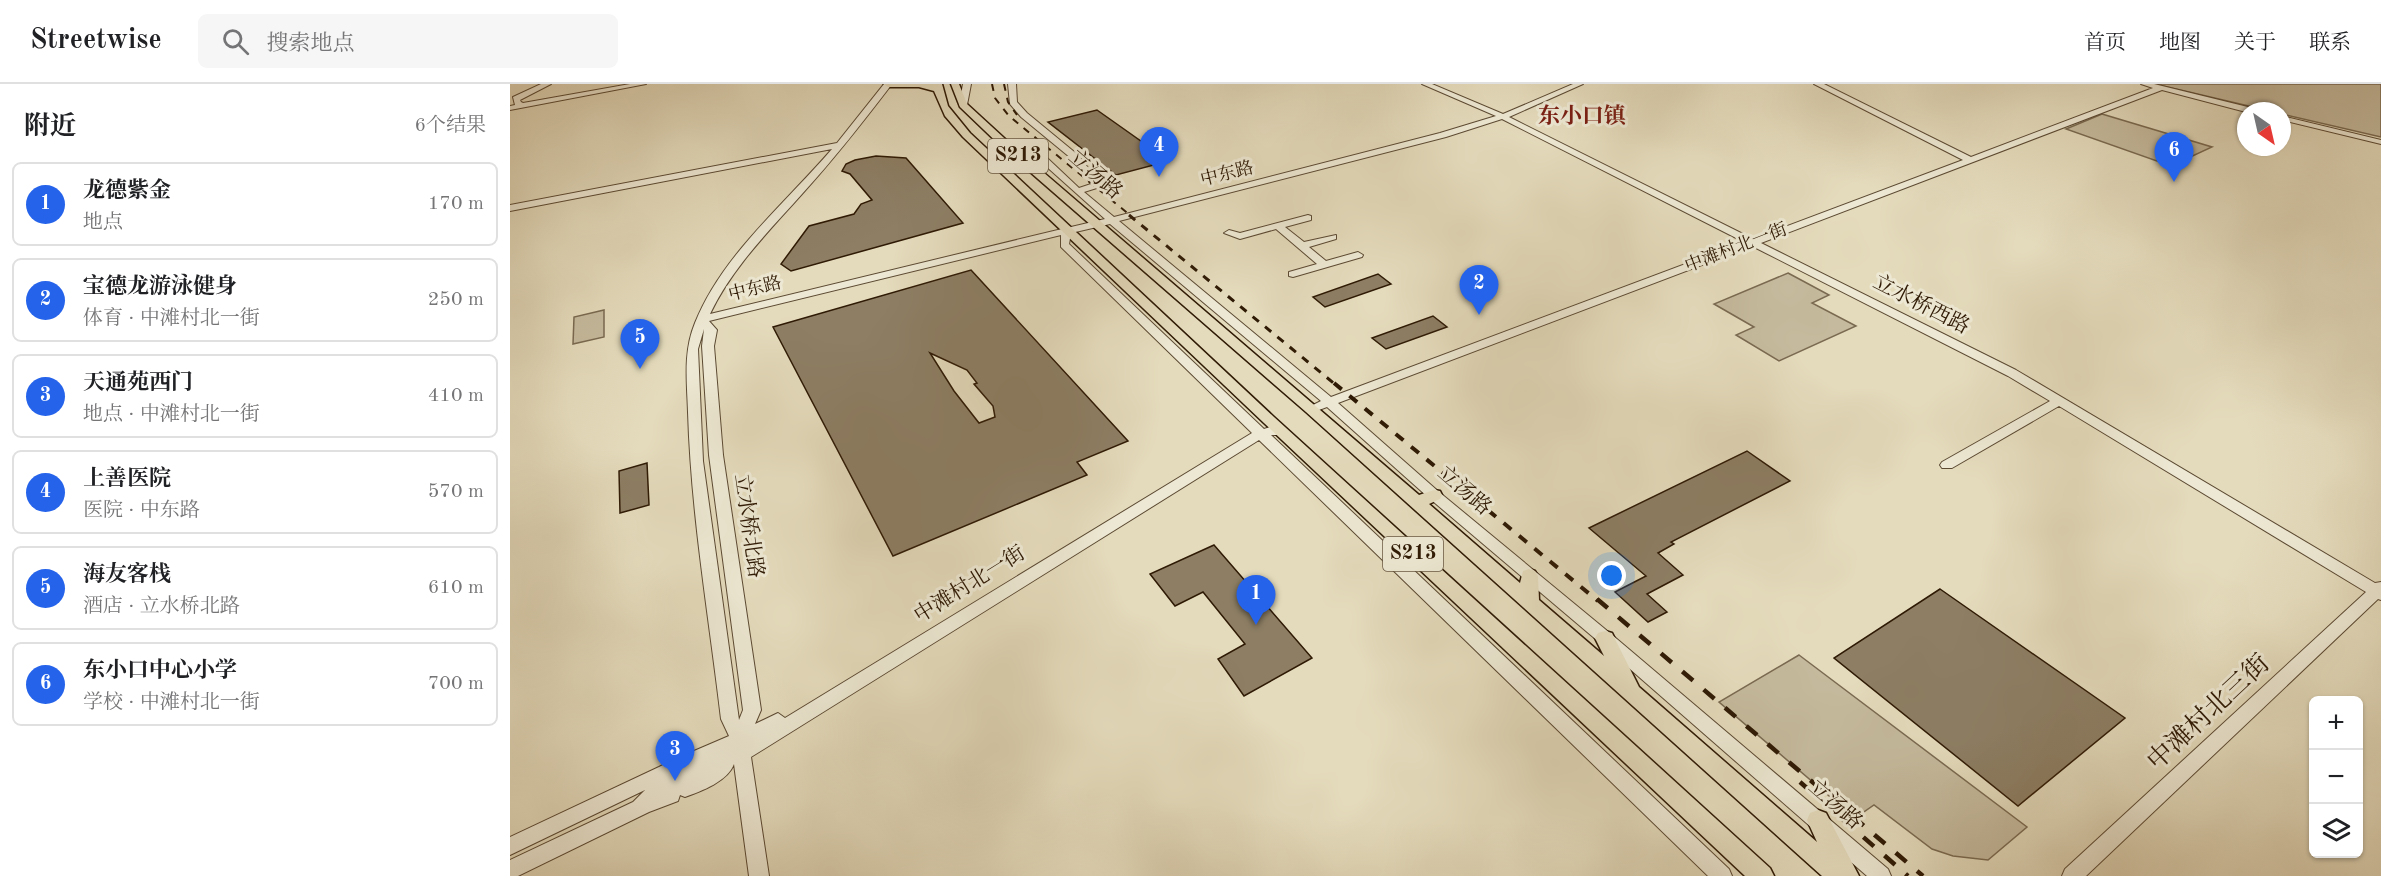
<!DOCTYPE html>
<html lang="zh">
<head>
<meta charset="utf-8">
<style>
	body { margin:0; font-family:"Old Standard TT","Noto Serif SC",serif; background:#f6f6f6; color:#202124 }
	.controls { position:absolute; right:18px; bottom:18px; display:grid; overflow:hidden; border-radius:9px; box-shadow:0 2px 4px #0004 }
	.controls button { width:54px; height:54px; display:grid; place-items:center; padding:0; border:0; border-bottom:2px solid #e0e0e0; background:#fff; color:#202124; font:30px sans-serif }
	.compass { position:absolute; left:1727px; top:18px; width:54px; height:54px; border-radius:50%; background:#fff; box-shadow:0 2px 4px #0004; rotate:146deg }
	.you { position:absolute; left:1102px; top:492px; width:21px; height:21px; margin:-15px; border:4px solid #fff; border-radius:50%; background:#1a73e8; box-shadow:0 0 0 9px #1a73e833 }
	.badge { display:grid; place-items:center; width:39px; height:39px; border-radius:50%; background:#2563eb; color:#fff; font-size:20px; font-weight:700 }
	.pin { position:absolute; translate:-50% -50px; filter:drop-shadow(0 2px 3px #0008) }
	.pin::after { content:''; position:absolute; top:32px; width:21px; height:18px; background:inherit; clip-path:polygon(0 0,100% 0,50% 100%) }
	.list { margin:0; padding:0; list-style:none }
	h2 { display:flex; justify-content:space-between; align-items:center; height:78px; margin:0; padding:0 24px; font-size:26px }
	h2 small { font-size:20px; font-weight:400; color:#757577 }
	.list li { display:grid; grid-template-columns:39px 1fr auto; gap:18px; align-items:center; box-sizing:border-box; height:84px; margin:0 12px 12px; padding:0 12px; border:2px solid #e0e0e0; border-radius:9px }
	.list b { display:block; font-size:22px; white-space:nowrap }
	.list p { margin:0; font-size:20px; white-space:nowrap; color:#757577 }
	.list em { font-size:20px; font-style:normal; color:#757577 }
	.icon { flex:none; width:33px; height:33px; fill:none; stroke:currentColor; stroke-width:2; stroke-linecap:round; stroke-linejoin:round }
	.map { position:relative; flex:none; width:1871px; height:792px; overflow:hidden }
	header { display:flex; align-items:center; gap:36px; box-sizing:border-box; height:84px; padding:0 30px; background:#fff; border-bottom:2px solid #e0e0e0 }
	header strong { font-size:28px }
	nav { display:flex; gap:33px; margin-inline-start:auto; font-size:21px }
	.search { width:420px; height:54px; background:#f6f6f6; display:flex; align-items:center; gap:15px; box-sizing:border-box; padding:0 21px; border-radius:9px; color:#757577; font-size:22px }
	main { display:flex }
	aside { flex:1; background:#fff }
	.map>svg:first-child { display:block }
</style>
</head>
<body>
<header>
<strong>Streetwise</strong>
<div class="search"><svg class="icon" aria-label="search" viewBox="0 0 24 24"><circle cx="10" cy="10" r="6"/><path d="M15 15l6 6"/></svg>搜索地点</div>
<nav><a>首页</a><a>地图</a><a>关于</a><a>联系</a></nav>
</header>
<main>
<aside>
<h2>附近<small>6个结果</small></h2>
<ul class="list">
<li><span class="badge">1</span><div><b>龙德紫金</b><p>地点</p></div><em>170 m</em></li>
<li><span class="badge">2</span><div><b>宝德龙游泳健身</b><p>体育 · 中滩村北一街</p></div><em>250 m</em></li>
<li><span class="badge">3</span><div><b>天通苑西门</b><p>地点 · 中滩村北一街</p></div><em>410 m</em></li>
<li><span class="badge">4</span><div><b>上善医院</b><p>医院 · 中东路</p></div><em>570 m</em></li>
<li><span class="badge">5</span><div><b>海友客栈</b><p>酒店 · 立水桥北路</p></div><em>610 m</em></li>
<li><span class="badge">6</span><div><b>东小口中心小学</b><p>学校 · 中滩村北一街</p></div><em>700 m</em></li>
</ul>
</aside>
<div class="map">
<svg width="1871" height="792" viewBox="0 0 1871 792">
	<rect width="100%" height="100%" fill="#e4dbbc"/>
	<filter id="stains"><feTurbulence type="fractalNoise" baseFrequency=".00333" numOctaves="4"/><feColorMatrix values="0 0 0 0 .2 0 0 0 0 .09 0 0 0 0 .02 0 0 0 .5 -.17"/></filter>
	<radialGradient id="worn" r=".72"><stop offset=".6" stop-color="#630" stop-opacity="0"/><stop offset="1" stop-color="#630" stop-opacity=".3"/></radialGradient>
	<!-- green -->
	<path fill="#c5ba9d" stroke="#7a6a51" stroke-width="1.5" d="M1645 0H1871V53L1772 30V27H1760Z
		M1592 30 1702 63 1661 82 1556 45Z
		M1278 189 1319 211 1302 219 1346 242 1269 277 1226 251 1244 243 1204 220Z
		M94 226V253L63 260 64 233Z
		M1289 571 1517 743 1478 776 1443 772 1422 765 1364 721 1345 734 1209 618Z"/>
	<!-- building -->
	<path fill="#8d7e64" stroke="#2f1a05" stroke-width="1.5" fill-rule="evenodd" d="M587 26 659 77 606 91 538 38Z
		M366 72 396 74 453 139 281 187 271 180 299 142 344 130 351 120 362 116 340 90 332 87 336 80 345 76Z
		M461 186 618 357 567 378 577 391 383 472 263 243ZM420 269 457 286 467 299 464 300 483 322 485 333 469 339 444 307Z
		M868 190 881 200 815 223 803 213Z
		M923 232 937 243 876 265 862 254Z
		M1237 367 1280 397 1161 458 1164 460 1148 469 1173 491 1137 510 1157 528 1138 538 1105 508 1136 492 1079 444Z
		M137 379 139 421 110 429 109 387Z
		M704 461 802 574 734 612 708 575 735 560 693 508 665 522 640 490Z
		M1430 505 1615 634 1508 722 1324 574Z"/>
	<g fill="none" stroke-linecap="round" stroke-linejoin="round">
		<defs>
			<path id="minor" d="M31 0H41L10 16 11 18 13 19 120 0H136L0 26V22L5 21 3 13Z
				M374 0H382C353 38 324 75 292 110 258 148 222 184 200 230L552 145 557 142 561 143 595 135 528 75 500 70 499 68 503 65 534 71 569 104 581 100 562 75 511 33 500 20 498 0H506L507 18 517 29 568 71 590 99V103L574 108 604 133 930 49 986 32 912 0H922L993 30 1063 0H1073L999 33 1243 155 1453 76 1304 0H1314L1461 73 1643 4 1631 0H1644L1746 25 1747 27 1736 28 1652 6 1251 159 1506 286 1865 499 1871 498V516L1868 515 1576 792H1552L1555 785 1856 508 1549 322 1442 384H1432L1430 381 1432 378 1540 317 1498 292 1242 162 828 319 929 408 1101 550 1378 785 1381 792H1357L1089 558 919 414 817 323 801 329 797 328 795 325 811 317 600 140 561 149 559 160 754 345 760 343 776 345 777 348 776 351H761L1219 785 1222 792H1198L749 356 241 673 259 792H239L224 680C218 697 192 707 175 713L170 711 168 717 139 728 8 792H0V776L123 718 135 706 0 771V753L149 683 155 680 161 682 163 676 219 652 211 635C199 533 181 431 178 328 177 297 173 268 185 239 212 171 275 120 322 65L0 127V121L327 59ZM992 35 1234 158 821 313 609 137 936 53ZM551 151V163L742 349 275 634 268 629 245 640 251 626 213 371 204 262 207 246 199 237ZM194 245 192 262 199 371 233 626 229 636 193 377 188 265Z
				M453 0H461L457 21 453 23 449 21Z
				M1772 32 1871 56V60L1772 36Z
				M798 131 801 132V136L775 143 794 158 826 151V155L799 163 816 177 848 168 853 171 852 173 783 193 779 192V188L807 180 766 145 730 155 714 149 719 146 730 149Z"/>
			<path id="major" d="M374 0H432L438 22 460 49 764 333 1260 784 1264 792H1235L754 339 453 53 435 32 424 7 409 3H378Z
				M441 0H449L457 20 505 64 909 411 924 406 930 407 932 411 930 415 919 420 1010 499 1013 487 1019 485 1025 487 1028 492 1029 516 1094 572 1085 554 1088 549 1095 547 1102 549 1129 603 1307 758 1297 736 1300 729 1308 726 1316 729 1349 792H1312L796 328 497 68 450 23Z"/>
		</defs>
		<!-- minor casing -->
		<use href="#minor" stroke="#5c4a33" stroke-width="2"/>
		<!-- major casing -->
		<use href="#major" stroke="#2f1a05" stroke-width="3"/>
		<!-- minor -->
		<use href="#minor" fill="#ede8d3" fill-rule="evenodd"/>
		<!-- major -->
		<use href="#major" fill="#e4dbbc" fill-rule="evenodd"/>
		<!-- rail-far3 -->
		<path stroke="#2f1a05" stroke-width="2" stroke-dasharray="7 7" stroke-linecap="butt" d="M482 0 485 14 499 32 621 132
			M494 0 498 18 507 31"/>
		<!-- rail-far2 -->
		<path stroke="#2f1a05" stroke-width="3" stroke-dasharray="8 8" stroke-linecap="butt" d="M619 131 826 301"/>
		<!-- rail-far1 -->
		<path stroke="#2f1a05" stroke-width="4" stroke-dasharray="10 10" stroke-linecap="butt" d="M824 299 1088 517"/>
		<!-- rail -->
		<path stroke="#2f1a05" stroke-width="4.5" stroke-dasharray="14 14" stroke-linecap="butt" d="M1087 515 1413 792
			M1290 698 1398 792"/>
	</g>
	<g text-anchor="middle" dominant-baseline="central" stroke-width="6" stroke-linejoin="round" paint-order="stroke">
		<!-- far-street labels -->
		<g font-size="18" fill="#2f1a05" stroke="#ede8d3">
			<text transform="translate(717 90) rotate(-14)">中东路</text>
			<text transform="translate(1226 164) rotate(-21)">中滩村北一街</text>
			<text transform="translate(245 205) rotate(-14)">中东路</text>
		</g>
		<!-- shield labels -->
		<g fill="#ede8d3" stroke="#685843" stroke-width="1.5">
			<rect x="478" y="55" width="60" height="34" rx="4.5"/>
			<rect x="873" y="453" width="60" height="34" rx="4.5"/>
		</g>
		<g font-size="20" font-weight="bold" fill="#2f1a05">
			<text x="508" y="72">S213</text>
			<text x="903" y="470">S213</text>
		</g>
		<!-- street labels -->
		<g font-size="21" fill="#2f1a05" stroke="#ede8d3">
			<text transform="translate(585 91) rotate(41)">立汤路</text>
			<text transform="translate(1411 221) rotate(27)">立水桥西路</text>
			<text transform="translate(954 407) rotate(41)">立汤路</text>
			<text transform="translate(238 442) rotate(82)">立水桥北路</text>
			<text transform="translate(460 501) rotate(-32)">中滩村北一街</text>
			<text transform="translate(1325 721) rotate(41)">立汤路</text>
		</g>
		<!-- far-district labels -->
		<g font-size="22" font-weight="bold" fill="#7a1f14" stroke="#ede8d3">
			<text x="1072" y="33">东小口镇</text>
		</g>
		<!-- near-street labels -->
		<g font-size="26" fill="#2f1a05" stroke="#ede8d3">
			<text transform="translate(1699 629) rotate(-43)">中滩村北三街</text>
		</g>
	</g>
	<rect width="100%" height="100%" filter="url(#stains)"/>
	<rect width="100%" height="100%" fill="url(#worn)"/>
</svg>
<div class="controls">
<button>+</button>
<button>−</button>
<button><svg class="icon" aria-label="layers" viewBox="0 0 24 24"><path d="M12 4l9 5-9 5-9-5zM3 14l9 5 9-5"/></svg></button>
</div>
<svg class="compass" viewBox="-18 -18 36 36"><path d="M0-13l5 13h-10z" fill="#e53935"/><path d="M0 13l5-13h-10z" fill="#757577"/></svg>
<div class="you"></div>
<div class="pin badge" style="left:746px;top:541px">1</div>
<div class="pin badge" style="left:969px;top:231px">2</div>
<div class="pin badge" style="left:165px;top:697px">3</div>
<div class="pin badge" style="left:649px;top:93px">4</div>
<div class="pin badge" style="left:130px;top:285px">5</div>
<div class="pin badge" style="left:1664px;top:98px">6</div>
</div>
</main>
</body>
</html>
